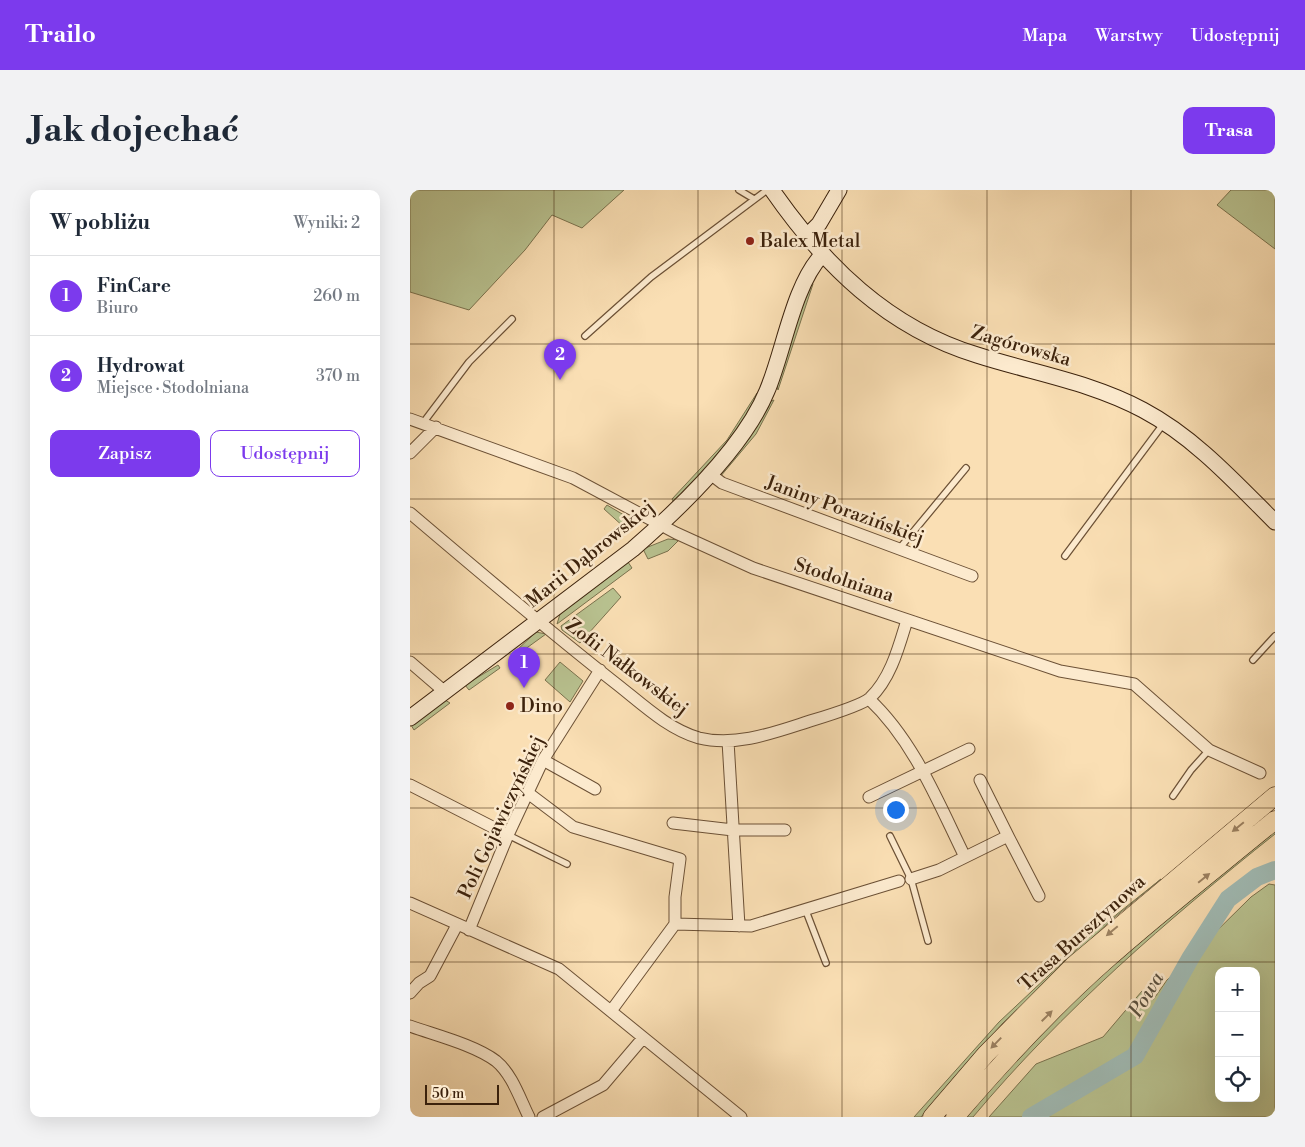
<!DOCTYPE html>
<html lang="pl">
<head>
<meta charset="utf-8">
<style>
	body { margin:0; font-family:"Libre Bodoni",serif; background:#f2f2f3; color:#1f2937 }
	.controls { position:absolute; right:15px; bottom:15px; display:grid; overflow:hidden; border-radius:10px; box-shadow:0 5px 20px #0002 }
	.controls button { width:45px; height:45px; display:grid; place-items:center; padding:0; border:0; border-bottom:1px solid #e0e1e3; background:#fff; color:#1f2937; font:25px sans-serif }
	.scale { position:absolute; left:15px; bottom:12px; width:74px; box-sizing:border-box; padding-left:5px; border:2px solid #3c220c; border-top:0; font-size:14px; line-height:18px; white-space:nowrap; color:#3c220c; -webkit-text-stroke:4px #fceace; paint-order:stroke }
	.you { position:absolute; left:485px; top:619px; width:18px; height:18px; margin:-12px; border:4px solid #fff; border-radius:50%; background:#1a73e8; box-shadow:0 0 0 8px #1a73e833 }
	.badge { display:grid; place-items:center; width:32px; height:32px; border-radius:50%; background:#7c3aed; color:#fff; font-size:16px; font-weight:700 }
	.pin { position:absolute; translate:-50% -41px; filter:drop-shadow(0 1px 2px #0008) }
	.pin::after { content:''; position:absolute; top:26px; width:18px; height:15px; background:inherit; clip-path:polygon(0 0,100% 0,50% 100%) }
	.list { margin:0; padding:0; list-style:none }
	h2 { display:flex; justify-content:space-between; align-items:center; height:65px; margin:0; padding:0 20px; font-size:21px }
	h2 small { font-size:16px; font-weight:400; color:#747a83 }
	.list li { display:grid; grid-template-columns:32px 1fr auto; gap:15px; align-items:center; box-sizing:border-box; height:80px; padding:0 20px; border-top:1px solid #e0e1e3 }
	.list b { display:block; font-size:19px; white-space:nowrap }
	.list p { margin:0; font-size:16px; white-space:nowrap; color:#747a83 }
	.list em { font-size:16px; font-style:normal; color:#747a83 }
	.actions { display:flex; gap:10px; padding:15px 20px }
	.actions a { flex:1; padding:11px 0; border:1px solid #7c3aed; border-radius:10px; text-align:center; font-size:18px; color:#7c3aed }
	.actions .main { background:#7c3aed; color:#fff }
	.icon { flex:none; width:28px; height:28px; fill:none; stroke:currentColor; stroke-width:2; stroke-linecap:round; stroke-linejoin:round }
	.map { position:relative; flex:none; width:865px; height:927px; overflow:hidden; border-radius:10px }
	header { display:flex; align-items:center; gap:30px; box-sizing:border-box; height:70px; padding:0 25px; background:#7c3aed; color:#fff }
	header strong { font-size:24px }
	nav { display:flex; gap:28px; margin-inline-start:auto; font-size:18px }
	.intro { display:flex; align-items:center; justify-content:space-between; box-sizing:border-box; height:120px; padding:0 30px }
	h1 { margin:0; font-size:35px }
	.button { padding:12px 22px; border-radius:10px; background:#7c3aed; color:#fff; font-size:18px; font-weight:700 }
	main { display:flex; gap:30px; padding:0 30px }
	aside { flex:1; background:#fff; border-radius:10px; box-shadow:0 5px 20px #0002 }
	.map>svg:first-child { display:block }
</style>
</head>
<body>
<header>
<strong>Trailo</strong>
<nav><a>Mapa</a><a>Warstwy</a><a>Udostępnij</a></nav>
</header>
<div class="intro"><h1>Jak dojechać</h1><a class="button">Trasa</a></div>
<main>
<aside>
<h2>W pobliżu<small>Wyniki: 2</small></h2>
<ul class="list">
<li><span class="badge">1</span><div><b>FinCare</b><p>Biuro</p></div><em>260 m</em></li>
<li><span class="badge">2</span><div><b>Hydrowat</b><p>Miejsce · Stodolniana</p></div><em>370 m</em></li>
</ul>
<div class="actions"><a class="main">Zapisz</a><a>Udostępnij</a></div>
</aside>
<div class="map">
<svg width="865" height="927" viewBox="0 0 865 927">
	<rect width="100%" height="100%" fill="#fadfb4"/>
	<filter id="stains"><feTurbulence type="fractalNoise" baseFrequency=".004" numOctaves="4"/><feColorMatrix values="0 0 0 0 .2 0 0 0 0 .09 0 0 0 0 .02 0 0 0 .5 -.17"/></filter>
	<radialGradient id="worn" r=".72"><stop offset=".6" stop-color="#630" stop-opacity="0"/><stop offset="1" stop-color="#630" stop-opacity=".3"/></radialGradient>
	<!-- green -->
	<path fill="#b9c391" stroke="#7a724e" fill-rule="evenodd" d="M0 0H214L172 38 142 25 115 60 59 120 0 102Z
		M821 0H865V59L807 15Z
		M401 91 403 94 368 200 366 193Z
		M347 203 348 208 320 252 264 313 262 309 317 250Z
		M364 210 346 244 310 287V281L359 212Z
		M197 315 224 331 215 338 194 319Z
		M258 349 269 350 258 361 238 369 233 359Z
		M218 372 222 378 147 434 150 424Z
		M203 398 211 407 170 453 152 440 151 436Z
		M126 442 136 444 107 465 105 462Z
		M150 472 173 491 160 512 135 490Z
		M88 475 90 478 59 500 55 495Z
		M35 510 40 513 4 540 1 535Z
		M865 640V644C757 730 652 821 563 927H554L651 822 747 736Z
		M751 689 698 733 592 834 511 927H504L589 832 687 740Z
		M859 694 865 695V927H579L626 874 693 847 732 801 743 810 757 790 841 707ZM809 781H846V908H809Z"/>
	<g fill="none" stroke-linecap="round" stroke-linejoin="round">
		<!-- river -->
		<path stroke="#a0bbb5" stroke-width="18" d="M621 927 725 866 781 767 818 709 847 687 865 680"/>
		<defs>
			<path id="lane" d="M329 0 344 9
				M175 146 241 87 357 0
				M13 233 59 172 102 129
				M489 359 556 278
				M655 366 754 233
				M843 470 865 446
				M763 606 781 580 799 560
				M98 645 157 674
				M480 646 501 689 518 751
				M396 721 416 773"/>
			<path id="street" d="M0 229 163 288 266 343 343 378 650 481 724 494 799 560 850 583
				M0 263 26 237
				M299 283 312 293 562 386
				M0 323C67 380 134 437 204 492 230 512 257 539 289 548 325 557 363 543 397 532 410 528 451 516 460 508 481 488 489 456 497 430
				M0 472 35 502
				M459 509C504 551 528 612 555 667
				M318 551 329 736
				M133 570 185 599
				M570 590 598 646
				M0 595 98 645
				M118 603 163 637 270 669 265 707V734L201 821
				M459 607 559 559
				M263 633 323 640H375
				M501 689 529 680 598 646 629 706
				M0 713 149 779 331 927
				M265 734 341 736 489 691
				M59 740 98 645 133 570 190 480
				M0 803 9 793 20 786 47 735
				M0 836C25 845 65 855 86 871 102 884 110 909 119 927
				M133 927 193 895 233 848"/>
			<path id="secondary" d="M362 0C414 75 478 138 567 165 623 183 681 192 733 220 784 247 824 291 865 332
				M396 47 409 34 429 0
				M0 528 223 359C269 319 334 257 357 201 374 161 383 96 412 65"/>
			<path id="primary" d="M522 927 576 864 663 776 865 606
				M545 927C592 872 641 819 695 771 750 722 808 677 865 630"/>
		</defs>
		<!-- lane casing -->
		<use href="#lane" stroke="#6c5136" stroke-width="8"/>
		<!-- street casing -->
		<use href="#street" stroke="#6c5136" stroke-width="13"/>
		<!-- secondary casing -->
		<use href="#secondary" stroke="#3c220c" stroke-width="17"/>
		<!-- primary casing -->
		<use href="#primary" stroke="#3c220c" stroke-width="19"/>
		<!-- lane -->
		<use href="#lane" stroke="#fceace" stroke-width="5.5"/>
		<!-- street -->
		<use href="#street" stroke="#fceace" stroke-width="11"/>
		<!-- secondary -->
		<use href="#secondary" stroke="#fceace" stroke-width="15"/>
		<!-- primary -->
		<use href="#primary" stroke="#fadfb4" stroke-width="18"/>
	</g>
	<!-- one-way arrows -->
	<defs><path id="oneway-solid" d="M-6-.8H1V-3.2L6.5 0L1 3.2V.8H-6Z" transform="scale(1.25)"/></defs>
	<g fill="#9b8060">
		<use href="#oneway-solid" transform="translate(828 637) rotate(141)"/>
		<use href="#oneway-solid" transform="translate(794 688) rotate(-39)"/>
		<use href="#oneway-solid" transform="translate(702 741) rotate(140)"/>
		<use href="#oneway-solid" transform="translate(637 826) rotate(-45)"/>
		<use href="#oneway-solid" transform="translate(586 853) rotate(134)"/>
	</g>
	<!-- grid -->
	<path fill="none" stroke="#3c220c" stroke-width="1" stroke-opacity="0.55" d="M144 0V927M288 0V927M432 0V927M577 0V927M721 0V927M0 154H865M0 309H865M0 464H865M0 618H865M0 772H865"/>
	<!-- markers -->
	<g fill="#8f2418" stroke="#fceace" stroke-width="2">
		<circle cx="340" cy="51" r="5"/>
		<circle cx="100" cy="516" r="5"/>
	</g>
	<g text-anchor="middle" dominant-baseline="central" stroke-width="5" stroke-linejoin="round" paint-order="stroke">
		<!-- poi labels -->
		<g font-size="19" fill="#3c220c" stroke="#fceace" text-anchor="start">
			<text x="350" y="51">Balex Metal</text>
			<text x="110" y="516">Dino</text>
		</g>
		<!-- street labels -->
		<g font-size="19" fill="#3c220c" stroke="#fceace">
			<text transform="translate(611 156) rotate(16)">Zagórowska</text>
			<text transform="translate(435 320) rotate(20)">Janiny Porazińskiej</text>
			<text transform="translate(180 364) rotate(-39)">Marii Dąbrowskiej</text>
			<text transform="translate(434 390) rotate(18)">Stodolniana</text>
			<text transform="translate(217 477) rotate(37)">Zofii Nałkowskiej</text>
			<text transform="translate(91 627) rotate(-65)">Poli Gojawiczyńskiej</text>
			<text transform="translate(672 743) rotate(-42)">Trasa Bursztynowa</text>
		</g>
		<!-- water labels -->
		<g font-size="20" font-style="italic" fill="#5a503f" stroke="#fceace">
			<text transform="translate(737 805) rotate(-59)">Powa</text>
		</g>
	</g>
	<rect width="100%" height="100%" filter="url(#stains)"/>
	<rect width="100%" height="100%" fill="url(#worn)"/>
</svg>
<div class="controls">
<button>+</button>
<button>−</button>
<button><svg class="icon" aria-label="locate" viewBox="0 0 24 24"><circle cx="12" cy="12" r="6"/><path d="M12 2v4M12 18v4M2 12h4M18 12h4"/></svg></button>
</div>
<div class="scale">50 m</div>
<div class="you"></div>
<div class="pin badge" style="left:114px;top:498px">1</div>
<div class="pin badge" style="left:150px;top:190px">2</div>
</div>
</main>
</body>
</html>
